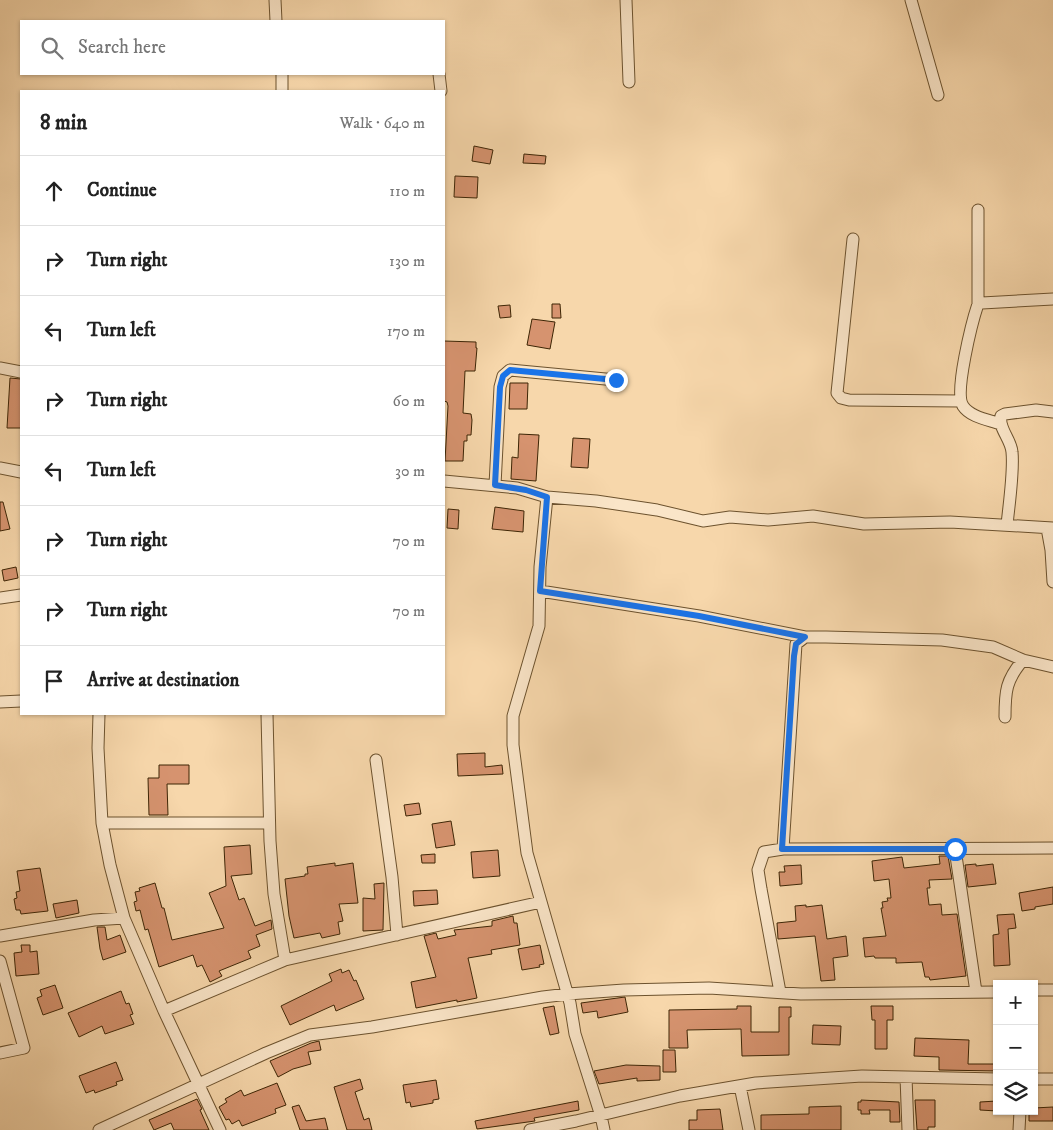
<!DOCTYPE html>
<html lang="en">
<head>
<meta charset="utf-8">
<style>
	body { margin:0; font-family:"IM FELL DW Pica",serif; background:#f2f2f2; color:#222 }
	.controls { position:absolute; right:15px; bottom:15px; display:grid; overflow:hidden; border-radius:0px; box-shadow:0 1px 4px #0004 }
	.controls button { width:45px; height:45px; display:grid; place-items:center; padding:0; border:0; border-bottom:1px solid #e0e0e0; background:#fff; color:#222; font:25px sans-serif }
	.stop { position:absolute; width:15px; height:15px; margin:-11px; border:4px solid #1a73e8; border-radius:50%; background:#fff }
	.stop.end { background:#1a73e8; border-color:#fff; box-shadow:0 1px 5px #0008 }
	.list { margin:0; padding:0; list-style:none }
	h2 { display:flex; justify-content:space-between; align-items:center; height:65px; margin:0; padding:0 20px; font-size:21px }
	h2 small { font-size:16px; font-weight:400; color:#767676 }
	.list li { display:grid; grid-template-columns:32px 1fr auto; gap:15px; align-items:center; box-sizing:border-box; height:70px; padding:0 20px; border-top:1px solid #e0e0e0 }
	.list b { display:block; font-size:19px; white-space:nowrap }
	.list em { font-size:16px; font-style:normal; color:#767676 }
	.icon { flex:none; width:28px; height:28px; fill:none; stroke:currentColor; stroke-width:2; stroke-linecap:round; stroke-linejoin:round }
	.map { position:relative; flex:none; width:1053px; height:1130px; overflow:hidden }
	.search { position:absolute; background:#fff; box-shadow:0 1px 4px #0004; left:20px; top:20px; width:425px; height:55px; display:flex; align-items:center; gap:12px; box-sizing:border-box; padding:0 18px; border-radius:0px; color:#767676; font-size:19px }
	.panel { position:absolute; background:#fff; box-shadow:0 1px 4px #0004; left:20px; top:90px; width:425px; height:625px; border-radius:0px }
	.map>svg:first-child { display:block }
</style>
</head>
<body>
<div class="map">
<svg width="1053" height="1130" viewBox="0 0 1053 1130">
	<rect width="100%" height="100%" fill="#f7d7ab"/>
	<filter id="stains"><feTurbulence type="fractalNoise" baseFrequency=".004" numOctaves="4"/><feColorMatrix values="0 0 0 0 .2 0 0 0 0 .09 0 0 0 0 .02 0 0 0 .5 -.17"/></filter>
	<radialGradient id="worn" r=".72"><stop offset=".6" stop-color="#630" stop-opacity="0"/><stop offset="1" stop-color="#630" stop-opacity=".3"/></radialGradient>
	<!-- building -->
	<path fill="#d6936f" stroke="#3d2505" d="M474 146 493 150 490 164 472 161Z
		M524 154 546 156 545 164 523 163Z
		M455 176 478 177 477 198 454 197Z
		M552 304H560L561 318H552Z
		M510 305 511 317 500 318 498 306Z
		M532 319 555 322 550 349 527 345Z
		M444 341 476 342V348H477L475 371H465L463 413 471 414 472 420 471 435H467V441H464L463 461H445L448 406 447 402 444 401Z
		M10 378 21 379V428H7Z
		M510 383H528L527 409H509Z
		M519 434 539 435 536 481 511 479 512 457 518 458Z
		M573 438 590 439 588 468 571 467Z
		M0 502H3L10 529 0 531Z
		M495 507 524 511 523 532 492 529Z
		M448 509 459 510 458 529 447 528Z
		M16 567 18 578 4 581 2 570Z
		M485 753V767L502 765 503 774 458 776 457 754Z
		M159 765H189V784H167L168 815H149L148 778H159Z
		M419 803 421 814 406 816 404 805Z
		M451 821 455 845 436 848 432 824Z
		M250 845 252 874 231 876 239 900 244 898 255 926 271 920 272 929 256 935 260 946 248 951 251 958 219 971 222 976 210 982 202 965 197 967 193 955 159 967 148 929 145 930 140 910 136 911 134 902 137 901 135 892 140 891 139 888 155 883 162 908H164L172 940 224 928 209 893 226 886 224 847Z
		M498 850 500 876 473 878 471 852Z
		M435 854V863H422L421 855Z
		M939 856H948L952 879 929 880 930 888H927L929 905 941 904 942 915 957 914 966 976 930 980 929 977H925L922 962 896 963V958H875L874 956 865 957 863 938 886 936 881 908H883L882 902 888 901 887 898H891L889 879 874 881 872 861 902 857 904 868 940 864Z
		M335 863V866L353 863 358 903 339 904 343 921 338 922 340 934 322 938 320 933 294 938 289 916 285 879 305 876V874H308L307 867Z
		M976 864V866L993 864 996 884 968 887 965 865Z
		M801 865 802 884 780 886 779 872H785L784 866Z
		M40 868 48 911 21 914 20 910H16L14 899 17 898 16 892 20 891 17 871Z
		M384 883 383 930 363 931V898L375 899 374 884Z
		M1053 887V904L1035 907V909L1022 911 1019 893Z
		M437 890 438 904 414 906 413 891Z
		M77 900 79 913 56 918 53 904Z
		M806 905V907L822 905 827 939 846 936 848 956 833 958 835 980 821 981 815 936 778 939 777 923 796 921 795 906Z
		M1014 914 1016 928 1008 929 1010 965 994 966 993 935 999 934 997 915Z
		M513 916 514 923H517L520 945 491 950 492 954 468 958 477 998 457 1002V1000L416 1008 411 982 436 977 424 936 436 933 438 939 456 935 454 930 492 926V921Z
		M97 927H105L107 940 120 935 126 952 103 960 100 949Z
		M21 945H30V952L37 951 39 974 16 976 14 953 22 952Z
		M540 945 544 964 539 965 540 967 522 970 518 949Z
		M341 969 342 973 349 970 354 981 356 980 364 999 336 1011 334 1005 290 1025 281 1006 332 981 329 974Z
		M55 985 63 1008 43 1015 37 998 42 996 40 990Z
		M121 991 126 1004 129 1003 133 1014 130 1015 134 1024 105 1034 102 1026 79 1037 68 1013Z
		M625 997 628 1012 598 1018 597 1011 583 1013 581 1003Z
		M554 1006 559 1033 550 1035 543 1008Z
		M737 1006H751V1032H779V1007H791V1017H789V1055L742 1056 741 1029 687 1030 688 1048H669V1010L737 1009Z
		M871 1006H893V1020H887V1049H875V1020H872Z
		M813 1025 841 1026 840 1045 812 1044Z
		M915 1038 969 1040 968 1064H997V1071L939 1070V1057L914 1056Z
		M319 1041 321 1050 308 1052 311 1064 293 1069 278 1077 270 1061 311 1043Z
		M663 1050H675L676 1072H663Z
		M116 1062 123 1080 116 1082 117 1085 95 1093 94 1090 86 1093 79 1076Z
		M626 1065 660 1066V1080L637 1081V1078L599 1084 594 1071Z
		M360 1079 363 1089 355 1092 364 1120 369 1118 372 1130H347L334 1087Z
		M436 1080 439 1099 433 1100V1103L411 1107 410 1102 406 1103 403 1085Z
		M277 1083 286 1105 275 1109 276 1113 242 1126 239 1120 232 1124 229 1119 226 1120 219 1107 227 1102 225 1099 241 1090 244 1096Z
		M197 1099 202 1109 200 1110 209 1130H174L171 1123 154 1130 149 1120Z
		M861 1100 899 1102 900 1122H890V1110H869L870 1114H861V1110H858V1102H861Z
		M915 1100H935V1127H928V1130H917Z
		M578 1101 579 1110 534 1118 535 1121 477 1129 475 1121Z
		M997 1101V1111L980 1110V1102Z
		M299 1105 306 1121 325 1118 328 1130H300L292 1107Z
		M841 1106V1130H761V1115L809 1114V1107Z
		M1053 1107V1121H1029V1111H1034V1108Z
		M720 1109 723 1130H689V1120H697V1110Z"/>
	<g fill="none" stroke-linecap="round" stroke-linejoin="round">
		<defs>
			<path id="minor" d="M275 0 276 21
				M626 0 629 82
				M911 0 938 95
				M282 74V91
				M439 74 441 91
				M978 210V304
				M853 239 837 393 841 398 849 400 960 401
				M0 368 21 372
				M1000 424C989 420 970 417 963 406 954 393 972 322 978 304L982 303 1053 299
				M0 468 21 472
				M444 481 517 488 547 497 596 501 657 510 703 521 730 517 768 520 813 516 864 524 950 522 1053 528
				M495 485 500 387 503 376 510 370 616 380
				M547 497 540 567 539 626 513 716V745L527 853 570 1003 575 1034 601 1116 604 1130
				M1007 525C1009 504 1014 472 1012 452 1011 439 998 428 1001 416L1005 414 1036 410 1053 412
				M1047 528 1051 550 1053 582
				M540 591 699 616 805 637
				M0 598 21 595
				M0 702 21 701
				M99 714 98 748 102 823 110 865 124 918 164 1011 220 1130
				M267 714 270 841 274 894 285 960
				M1005 717C1005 691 1006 680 1023 660
				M376 760 392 877 397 935
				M102 823H269
				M783 849 796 644 805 637H826L942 640 993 647 1023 660 1053 667
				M955 849 976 992
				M0 936 94 920 124 918
				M0 961 24 1048 0 1053
				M1034 990H1053
				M780 992 761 889 758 870 764 852 783 849 1053 848
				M164 1011 285 960 541 902
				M906 1077 908 1130
				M1034 1079H1053
				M740 1086 749 1130
				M99 1130 266 1053 310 1035 372 1027 543 997 568 994 624 990 709 988 801 994 997 992
				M530 1130 576 1121 680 1096 756 1083 862 1076 997 1079
				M1019 1130 1020 1111"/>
		</defs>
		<!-- minor casing -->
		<use href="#minor" stroke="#6c522e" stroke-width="13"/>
		<!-- minor -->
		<use href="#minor" stroke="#fae5c8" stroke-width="11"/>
	</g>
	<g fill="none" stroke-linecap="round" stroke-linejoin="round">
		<!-- route -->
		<path stroke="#1a73e8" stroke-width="6" d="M616 380 510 370 503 376 500 387 495 485 526 490 547 497 540 591 699 616 805 637 796 644 794 656 782 849H955"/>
	</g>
	<rect width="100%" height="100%" filter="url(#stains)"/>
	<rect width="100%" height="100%" fill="url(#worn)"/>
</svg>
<div class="controls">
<button>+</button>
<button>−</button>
<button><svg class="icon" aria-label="layers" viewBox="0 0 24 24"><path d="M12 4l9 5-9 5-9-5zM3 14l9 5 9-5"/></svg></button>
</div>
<div class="stop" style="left:955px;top:849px"></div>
<div class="stop end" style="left:616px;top:380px"></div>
<div class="search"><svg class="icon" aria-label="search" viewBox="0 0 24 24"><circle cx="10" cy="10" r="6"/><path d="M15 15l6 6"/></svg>Search here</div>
<section class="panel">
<h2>8 min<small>Walk · 640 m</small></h2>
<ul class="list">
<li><svg class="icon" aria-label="ahead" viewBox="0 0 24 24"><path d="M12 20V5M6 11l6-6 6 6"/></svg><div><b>Continue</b></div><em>110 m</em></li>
<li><svg class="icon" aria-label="right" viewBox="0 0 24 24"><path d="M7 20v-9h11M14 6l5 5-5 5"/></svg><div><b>Turn right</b></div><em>130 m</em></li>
<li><svg class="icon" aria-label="left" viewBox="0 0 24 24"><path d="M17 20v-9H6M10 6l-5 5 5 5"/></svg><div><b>Turn left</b></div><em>170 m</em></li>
<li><svg class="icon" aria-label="right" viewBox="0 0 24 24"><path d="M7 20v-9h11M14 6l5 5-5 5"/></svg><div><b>Turn right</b></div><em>60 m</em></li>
<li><svg class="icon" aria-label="left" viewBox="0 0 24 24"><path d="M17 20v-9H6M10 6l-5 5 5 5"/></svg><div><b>Turn left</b></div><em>30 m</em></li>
<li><svg class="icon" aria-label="right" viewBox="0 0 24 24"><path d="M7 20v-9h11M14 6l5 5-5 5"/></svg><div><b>Turn right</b></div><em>70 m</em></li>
<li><svg class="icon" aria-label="right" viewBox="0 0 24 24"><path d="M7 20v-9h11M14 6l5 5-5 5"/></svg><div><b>Turn right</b></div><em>70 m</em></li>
<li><svg class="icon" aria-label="arrive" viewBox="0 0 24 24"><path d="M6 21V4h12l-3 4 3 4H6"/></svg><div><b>Arrive at destination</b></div></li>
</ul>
</section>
</div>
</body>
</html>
